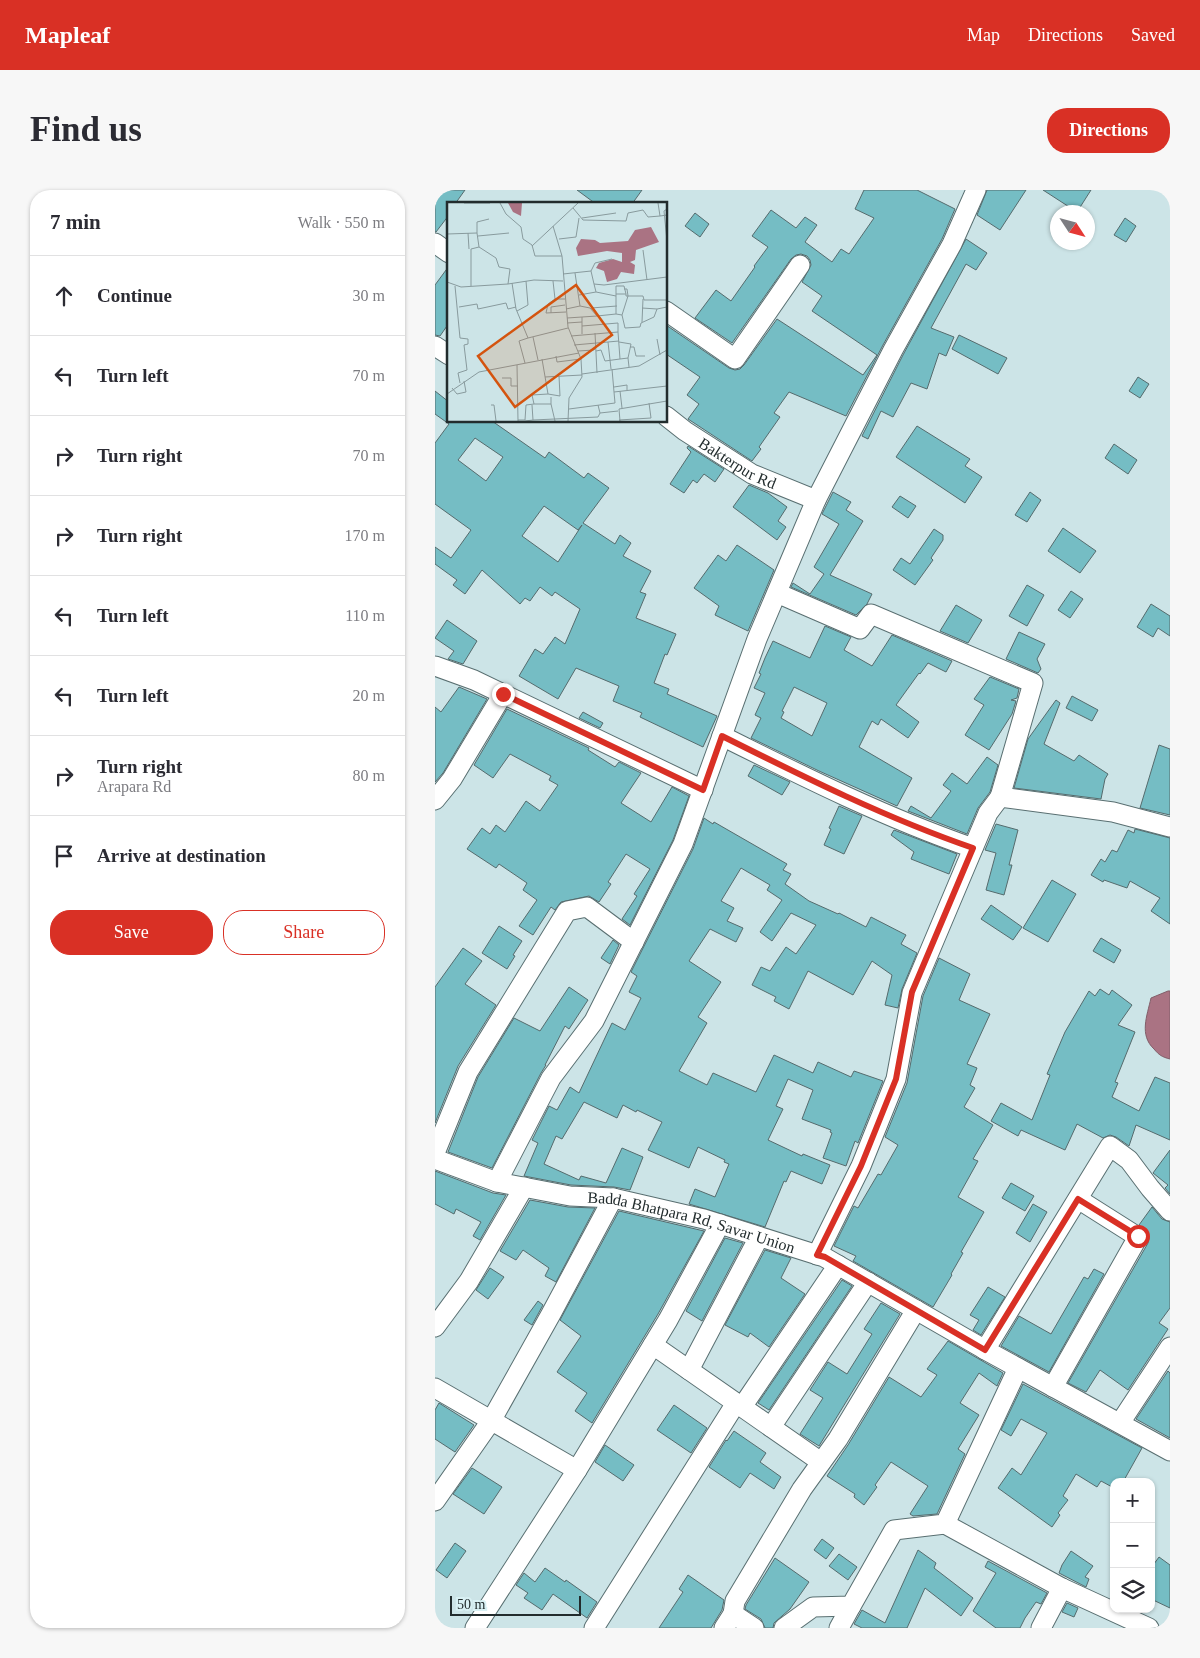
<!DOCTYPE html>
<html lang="en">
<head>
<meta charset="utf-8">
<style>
	body { margin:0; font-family:"Times New Roman",serif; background:#f7f7f7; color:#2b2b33 }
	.controls { position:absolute; right:15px; bottom:15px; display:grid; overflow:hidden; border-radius:10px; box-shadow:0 1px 4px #0004 }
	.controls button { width:45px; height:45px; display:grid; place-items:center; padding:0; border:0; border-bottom:1px solid #e1e1e2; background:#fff; color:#2b2b33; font:25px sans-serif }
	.compass { position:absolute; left:615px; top:15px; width:45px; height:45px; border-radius:50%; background:#fff; box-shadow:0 1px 4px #0004; rotate:126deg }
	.scale { position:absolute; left:15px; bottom:12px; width:131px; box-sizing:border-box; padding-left:5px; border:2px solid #222c2d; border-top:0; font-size:14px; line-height:18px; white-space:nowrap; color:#222c2d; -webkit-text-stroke:4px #d9f1f4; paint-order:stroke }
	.stop { position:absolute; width:15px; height:15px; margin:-11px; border:4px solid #d93025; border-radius:50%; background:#fff }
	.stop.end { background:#d93025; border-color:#fff; box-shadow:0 1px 5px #0008 }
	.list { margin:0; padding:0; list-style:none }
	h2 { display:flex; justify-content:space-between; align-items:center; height:65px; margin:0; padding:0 20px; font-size:21px }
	h2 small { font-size:16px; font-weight:400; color:#7c7c81 }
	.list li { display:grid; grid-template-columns:32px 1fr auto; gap:15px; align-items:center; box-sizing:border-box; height:80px; padding:0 20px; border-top:1px solid #e1e1e2 }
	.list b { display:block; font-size:19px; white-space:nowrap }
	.list p { margin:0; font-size:16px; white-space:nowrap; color:#7c7c81 }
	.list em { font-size:16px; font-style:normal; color:#7c7c81 }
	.actions { display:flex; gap:10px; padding:15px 20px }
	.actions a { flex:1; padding:11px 0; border:1px solid #d93025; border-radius:20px; text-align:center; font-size:18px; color:#d93025 }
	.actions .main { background:#d93025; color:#fff }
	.icon { flex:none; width:28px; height:28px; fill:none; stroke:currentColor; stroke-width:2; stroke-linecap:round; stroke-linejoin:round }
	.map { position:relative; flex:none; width:735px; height:1438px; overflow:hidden; border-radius:20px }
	header { display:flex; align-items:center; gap:30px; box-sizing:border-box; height:70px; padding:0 25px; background:#d93025; color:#fff }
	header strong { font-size:24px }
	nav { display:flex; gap:28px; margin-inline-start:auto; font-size:18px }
	.intro { display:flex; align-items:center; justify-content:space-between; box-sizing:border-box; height:120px; padding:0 30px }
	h1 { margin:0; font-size:35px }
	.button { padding:12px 22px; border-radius:20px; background:#d93025; color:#fff; font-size:18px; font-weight:700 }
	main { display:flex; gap:30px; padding:0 30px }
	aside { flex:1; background:#fff; border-radius:20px; box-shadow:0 1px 4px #0004 }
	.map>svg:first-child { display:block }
</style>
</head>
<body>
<header>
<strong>Mapleaf</strong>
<nav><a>Map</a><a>Directions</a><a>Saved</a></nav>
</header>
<div class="intro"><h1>Find us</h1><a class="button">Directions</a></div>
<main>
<aside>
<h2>7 min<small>Walk · 550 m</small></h2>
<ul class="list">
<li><svg class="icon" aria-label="ahead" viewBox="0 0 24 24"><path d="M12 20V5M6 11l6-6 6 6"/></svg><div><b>Continue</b></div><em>30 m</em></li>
<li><svg class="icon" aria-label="left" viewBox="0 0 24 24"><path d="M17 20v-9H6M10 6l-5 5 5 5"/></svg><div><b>Turn left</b></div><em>70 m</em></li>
<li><svg class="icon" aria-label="right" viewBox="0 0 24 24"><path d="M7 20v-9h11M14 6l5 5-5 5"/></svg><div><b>Turn right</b></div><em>70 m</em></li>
<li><svg class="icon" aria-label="right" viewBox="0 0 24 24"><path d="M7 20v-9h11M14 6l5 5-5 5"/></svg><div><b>Turn right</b></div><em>170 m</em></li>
<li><svg class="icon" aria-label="left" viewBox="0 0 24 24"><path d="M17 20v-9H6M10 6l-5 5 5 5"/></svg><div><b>Turn left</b></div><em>110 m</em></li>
<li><svg class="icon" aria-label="left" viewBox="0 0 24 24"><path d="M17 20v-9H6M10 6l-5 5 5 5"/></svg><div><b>Turn left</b></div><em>20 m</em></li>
<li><svg class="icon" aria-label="right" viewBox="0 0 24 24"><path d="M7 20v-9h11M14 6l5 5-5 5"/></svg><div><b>Turn right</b><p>Arapara Rd</p></div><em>80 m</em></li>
<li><svg class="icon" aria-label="arrive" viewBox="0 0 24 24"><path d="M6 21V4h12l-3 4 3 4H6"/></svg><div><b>Arrive at destination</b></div></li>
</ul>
<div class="actions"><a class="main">Save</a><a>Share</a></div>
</aside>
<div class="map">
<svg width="735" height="1438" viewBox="0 0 735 1438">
	<rect width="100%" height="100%" fill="#cce4e7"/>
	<!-- water -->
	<path fill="#aa7383" stroke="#815e69" d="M733 801H735V869C727 867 724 865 719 859 704 845 712 826 716 808Z"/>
	<!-- building -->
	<path fill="#75bdc4" stroke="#556b6d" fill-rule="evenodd" d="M0 0H30L20 14H14V25L1 42H0Z
		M142 0H207L197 14H161Z
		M429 0H482L520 19 507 49 448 155 411 226 354 202 339 223 345 227 324 257 326 259 317 271 253 229 264 214 252 205 265 187 231 164V135L294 178 300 180 305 179 309 175 342 129 428 185 442 165 377 121 387 106 367 92 376 75 375 70 372 66 366 64 361 65 356 69 297 153 260 128 281 100 296 111 320 77 319 76 333 57 317 46 336 20 361 38 370 27 382 35 370 52 397 72 406 59 414 64 439 28 420 19Z
		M552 0H591L565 40 542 25Z
		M608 0H656L642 22Z
		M260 23 274 34 265 47 250 36Z
		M690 28 701 36 691 52 679 45Z
		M531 49 552 63 541 80 531 74 496 138 519 147 511 166 504 163 492 199 476 193 458 227 446 221 433 249 427 246 468 165Z
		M14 76V133L5 146 0 145V95Z
		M524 145 572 168 563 184 517 159Z
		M703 187 714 194 705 208 694 201Z
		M0 201 14 212V233L15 231H57L110 268 114 262 149 288 153 283 174 298 148 333 180 354 185 345 196 353 188 366 216 381 205 402 211 404 201 428 241 444 232 465 230 464 219 493 234 499 232 504 282 526 268 557 205 527 207 523 178 511 184 496 141 478 123 509 84 486 100 459 108 464 120 447 130 454 145 419 120 402 117 406 105 397 95 411 90 408 85 414 47 380 30 404 18 395 22 390 0 374V357L16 368 36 340 0 314V253L14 234 0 224ZM40 248 68 267 51 291 23 270ZM109 316 143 340 147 335 123 372 87 346Z
		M482 236 535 269 530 276 547 287 530 313 461 267Z
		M679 254 702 270 693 284 670 268Z
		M253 256 289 279 280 292 269 284 262 293 258 290 249 303 235 294 256 262 252 258Z
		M314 295 333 303 352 317 343 331 351 337 342 350 298 317Z
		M398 302 416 312 411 320 428 331 395 385 437 404 432 414 421 425 356 397 358 393 375 404 389 384 379 377 404 334 387 324Z
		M595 302 606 310 592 332 580 325Z
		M465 306 481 316 473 328 457 317Z
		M628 338 661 361 645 383 613 361Z
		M499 339 508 345V350L496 368 498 370 480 395 458 380 466 368 475 374Z
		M302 355 339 380 313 441 280 425 284 416 259 398 283 365 291 371Z
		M592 395 609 405 592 436 574 426Z
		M636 401 648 409 635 428 623 420Z
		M716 414 735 426V446L723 438 718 447 702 437Z
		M521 415 547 430 533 453 505 441Z
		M12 430 42 451 28 474 13 469 19 461 0 448Z
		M390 436 416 447 409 460 437 476 457 445 517 471 511 482 493 473 485 484 484 483 461 515 484 532 473 548 446 529 443 535 437 531 424 557 477 588 462 616 384 581 316 548 326 528 320 525 330 503 319 498 326 484 324 483 330 468 338 451 375 468ZM359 497 392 513 377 546 346 528 349 522 347 521Z
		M584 442 610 454 602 469 606 479 603 483 571 469Z
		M555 487 584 499 582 508 576 510 581 511 577 524 554 560 530 545 549 515 539 509Z
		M24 497 52 509 8 583 0 592V517L6 522Z
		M637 506 663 520 657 531 631 518Z
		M621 510 625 513 609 554 639 571 644 565 673 584 670 589 666 609 579 598 593 549Z
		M72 519 154 558 153 560 180 577 184 572 206 583 186 613 216 632 237 597 254 606 238 650 195 735 187 729 202 706 199 704 215 679 191 664 173 692 176 694 164 712 154 706 126 712 120 720 116 717 98 745 84 736 102 710 88 700 92 693 64 674 61 678 32 659 47 638 55 644 61 635 70 642 91 611 105 621 123 595 114 590 116 586 75 564 58 588 39 575Z
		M148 522 168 533 165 538 144 528Z
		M724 555 735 559V625L705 618Z
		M552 567 563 575 555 602 543 618 532 644 473 621 476 616 496 628 516 601 508 595 517 583 532 594Z
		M319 575 355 592 347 605 313 586Z
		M404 616 427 626 409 664 389 655 396 639 394 638Z
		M269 628 278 634 279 632 352 674 348 680 356 684 350 694 374 711 403 724 404 723 431 737 436 727 471 745 466 754 482 763 467 799 463 818 450 815 457 785 437 771 418 805 373 781 354 819 339 811 341 807 317 795 326 777 335 781 351 757 361 764 381 735 356 723 337 751 325 742 347 710 332 700 335 695 306 678 286 711 299 718 292 731 308 738 301 752 275 739 254 771 286 792 263 827 272 833 244 881 272 895 278 883 321 902 339 865 378 883 383 872 416 887 419 881 448 891 423 953 420 951 411 976 388 968 397 943 395 942 396 940 367 929 378 900 353 889 341 916 348 919 333 950 367 966 368 964 395 975 387 994 356 981 351 992 349 991 330 1037 254 1014 260 999 280 1007 294 974 289 972 290 970 263 957 254 978 213 960 227 932 202 920 201 922 188 915 182 928 149 912 127 949 121 946 109 974 144 990 146 986 171 993 187 958 208 967 195 1000 179 997 136 995 89 986 103 953 97 950 114 916 122 920 135 897 144 903 177 833 190 840 206 808 194 802 202 786 196 782 258 659Z
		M561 634 583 640 574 675H577L569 705 551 700 561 663 550 660Z
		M700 639 735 648V734L716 721 725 708 695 691 692 698 669 690 668 692 656 685 666 669 670 672 677 660 682 662 693 640 699 643Z
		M459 640 522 664 514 684 476 669 479 662 456 645Z
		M617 690 641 704 613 752 588 738Z
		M556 715 587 737 578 750 546 729Z
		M64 736 87 751 78 765 80 766 72 779 47 763Z
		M666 748 686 760 679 773 658 761Z
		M178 750 184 755 175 774 166 768Z
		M28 758 47 771 30 794 61 815 23 876 0 933V797Z
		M504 768 535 784 524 810 555 824 532 874 542 878 535 895 540 898 529 917 558 935 538 969 543 971 523 1007 549 1022 526 1062 528 1063 516 1084 517 1085 498 1117 418 1071 421 1066 399 1056 419 1016 423 1018 443 984 446 985 463 955 450 947 472 893 488 806Z
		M134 797 153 810 134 839 130 836 110 875H111L106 883 57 978 13 962 43 887 79 828 105 841Z
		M665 799 674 805 677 800 697 815 683 835 700 842 680 892 683 893 677 907 704 921 720 887 735 893V950L701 935 694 956 681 947 675 945 668 948 642 934 630 960 586 940 583 946 556 931 566 913 597 930 615 885 612 884 630 842 654 801 660 806Z
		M735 960V1004L730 998 733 995 718 983Z
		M0 981 58 1003 71 1005 45 1050 38 1046 46 1032 21 1019 19 1024 0 1014Z
		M576 993 599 1006 590 1021 567 1008Z
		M95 1010 133 1017 160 1018 121 1092 110 1086 114 1078 88 1060 81 1070 65 1061Z
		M598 1014 612 1022 595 1052 581 1043Z
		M717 1017 727 1029 735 1032V1118L724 1133 733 1139 693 1200 665 1180 651 1202 633 1193 713 1053 714 1048 713 1042 704 1035Z
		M184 1021 269 1041 223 1124 157 1233 140 1221 152 1203 122 1182 146 1146 125 1130Z
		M290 1048 308 1053 267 1131 251 1121Z
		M330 1060 356 1068 346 1088 370 1104 334 1157 315 1143 313 1147 290 1135Z
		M55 1078 69 1087 53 1109 41 1100Z
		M659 1079 669 1084 614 1182 566 1156 584 1126 616 1144 649 1087 653 1089Z
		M407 1090 417 1096 334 1220 323 1213Z
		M553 1097 570 1107 546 1145 538 1140 544 1130 535 1125Z
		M103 1111 108 1115 97 1135 89 1130Z
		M446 1113 465 1124 384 1256 365 1244 388 1208 375 1200 393 1172 412 1184 437 1144 429 1139Z
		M513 1151 568 1183 562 1196 544 1183 525 1213 544 1225 523 1259 530 1264 502 1324 478 1326 475 1324 493 1296 456 1272 440 1295 442 1297 429 1315 419 1307 420 1304 392 1286 413 1255 454 1187 486 1207 502 1185 492 1179Z
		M733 1181 735 1183V1248L701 1229Z
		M588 1194 707 1258 688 1292H679V1298L666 1291 662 1297 641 1284 628 1306 633 1310 623 1323 625 1325 617 1337 563 1298 577 1278 586 1285 612 1243 586 1229 576 1246 566 1240Z
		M4 1213 39 1235 20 1262 0 1249V1220Z
		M239 1215 272 1238 256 1263 222 1240Z
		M299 1241 331 1263 325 1272 346 1287 339 1299 315 1283 305 1298 274 1277 291 1250 292 1251Z
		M170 1255 199 1275 188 1291 160 1272Z
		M37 1278 67 1297 49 1324 18 1304Z
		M387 1349 399 1358 391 1369 379 1360Z
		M20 1353 31 1361 12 1388 1 1380Z
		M483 1360 501 1373 499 1378 538 1408 526 1426 490 1398 472 1438H427L419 1434 427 1420 450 1433Z
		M636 1361 658 1376 650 1387 654 1389 651 1397 624 1383 627 1375Z
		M404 1364 422 1377 413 1390 394 1376Z
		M724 1367 735 1375V1418L716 1409V1378Z
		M340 1368 374 1392 355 1419 339 1433 338 1438H330L326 1429 310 1419 311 1415Z
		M553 1371 612 1403 606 1414 601 1412 590 1428 585 1438H561L538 1421 561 1383 550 1377Z
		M110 1378 130 1392 131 1390 162 1412 152 1428 118 1404 107 1420 89 1408 93 1403 81 1395 89 1383 100 1392Z
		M253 1385 289 1410 287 1420 276 1438H224L248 1402 244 1399Z
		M632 1413 643 1418 639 1427 627 1422Z"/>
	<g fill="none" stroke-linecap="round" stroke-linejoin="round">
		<defs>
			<g id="street">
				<path d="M0 53 14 63"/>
				<path d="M231 121 300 169 365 75"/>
				<path d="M0 156 14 165"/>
				<path id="s1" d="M231 226 250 241 317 284 381 310"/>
				<path d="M342 403 425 439 436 424 598 493 565 607 678 622 735 637"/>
				<path d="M0 476 39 490 268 600"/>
				<path d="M287 546C369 587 451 628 538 658"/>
				<path d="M0 610 17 589 68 504"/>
				<path d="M0 963 33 882 132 721 152 717 199 752"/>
				<path id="s2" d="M0 969 62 992 135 1006 178 1008 269 1029 389 1067 554 1162 735 1261"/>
				<path d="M62 992 116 888 159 831 248 654 322 449 381 310 458 160 517 54 541 0"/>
				<path d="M382 1065 426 976 461 889 477 803 553 623 565 607"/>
				<path d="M0 1137 34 1091 89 997"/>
				<path d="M218 1155 386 1272"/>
				<path d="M550 1160 675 956 694 970 715 998 735 1021"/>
				<path d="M254 1180 324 1047"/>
				<path d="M618 1197 703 1047 643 1009"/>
				<path d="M0 1198 142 1280"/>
				<path d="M307 1217 403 1075"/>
				<path d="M685 1233 735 1157"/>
				<path d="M336 1237 433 1092"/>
				<path d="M0 1311 56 1231 116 1124 178 1008"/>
				<path d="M510 1334 627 1398 714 1438"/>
				<path d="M298 1424 300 1411 367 1299 403 1249 481 1120"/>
				<path d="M40 1438 142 1280 233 1130 285 1034"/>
				<path d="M159 1438 301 1213"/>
				<path d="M289 1438 298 1424 319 1438"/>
				<path d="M349 1438 378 1417 416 1416 459 1340 510 1334 583 1178"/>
				<path d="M404 1438 416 1416"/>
				<path d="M606 1438 627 1398"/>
			</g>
		</defs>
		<!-- street casing -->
		<use href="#street" stroke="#596f71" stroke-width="21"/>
		<!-- street -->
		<use href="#street" stroke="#fff" stroke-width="19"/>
	</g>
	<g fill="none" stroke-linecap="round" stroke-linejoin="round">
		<!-- route -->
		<path stroke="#d93025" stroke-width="6" d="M68 504 268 600 287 546C369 587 451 628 538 658L477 802 461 889 426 976 382 1065 390 1067 550 1160 643 1009 703 1046"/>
	</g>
	<g text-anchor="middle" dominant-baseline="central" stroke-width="5" stroke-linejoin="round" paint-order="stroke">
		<!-- street labels -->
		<g font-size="16" fill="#222c2d" stroke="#d9f1f4">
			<text stroke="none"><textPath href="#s1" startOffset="86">Bakterpur Rd</textPath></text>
			<text stroke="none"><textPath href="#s2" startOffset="265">Badda Bhatpara Rd, Savar Union</textPath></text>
		</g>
	</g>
	<!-- overview -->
	<g transform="translate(12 12)">
		<rect width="220" height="220" fill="#cce4e7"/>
		<path d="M61 1H75L74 14 66 10ZM204 25 212 40 189 48 188 58 183 60 188 63 187 72 174 70 170 77 160 80 157 69 149 66 152 61 166 57 175 60V51L160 49 131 54 129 46 134 37 148 38 153 41 181 39 188 28Z" fill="#aa7383"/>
		<path fill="none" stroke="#889a9d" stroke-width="1" d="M17 1H43M53 1 59 12 74 25 76 37 85 43 88 54H115L121 125 134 157 135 175 122 196 121 219M211 1 213 14 220 13M126 6 136 18 179 19 181 11 196 8 201 15 213 14M220 7 217 9 220 39M135 16 169 11M106 24 115 54M21 31 22 47M30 31V20L42 17M0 32 30 31 32 45 49 56 52 65 63 67 61 82 87 78 116 79M31 34 62 31M112 37 129 35 132 16M85 44 131 1M196 48 200 78M144 69 147 82 157 83 220 75M128 71 133 104M116 72 144 69 148 61 165 57M106 79 108 97H118M0 80 14 85 61 82M65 81 69 107 81 136 72 139 78 161M8 84 13 136 21 137V142L17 143 20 168 11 171 13 181M24 84V47L32 45M169 84H177L179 92H169M149 90 169 94M179 92V94H196L197 98H220M132 93 149 90 147 82M108 97 101 102 99 111 119 110M12 105 30 102 31 107 59 101 61 107 69 105M144 106 170 104M195 106 210 107M119 107 133 104 143 106 150 114 169 112V84M70 109 81 103 79 79M104 111V105L118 103M169 112 175 113 178 126 193 125 194 121 207 115 210 107 220 105M175 113 181 94 180 87H177M135 115V132M120 116 150 114M195 120 196 97M120 121 135 120M135 124 171 121V130M148 131 150 171M124 134 171 130 173 157 181 156 182 165M86 135 91 158M81 136 121 126M210 137 213 153M161 140 164 167M172 140 184 142 181 156M127 143 172 139M183 145H187L189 154H198M131 149 147 148 149 145M149 149 154 148 158 159 173 157M109 154 110 160 134 157M70 163 71 219M165 167 167 190M135 172 192 164 220 148M98 175 135 173M55 176H64V184H71M167 185 180 183V188M5 186 10 192 19 190 17 179M173 189 175 206M0 192 32 170 132 151M101 192 113 194 112 174M87 202H104V195M104 202 108 219M44 203H47L49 219M151 203 153 211 171 209M122 207 168 201 167 190 220 184M71 218H78L79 203 87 202 85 193 101 192 95 157M86 218 151 215 153 211M172 218 204 216 202 201M78 219 86 218 85 203M173 219 172 207 220 199"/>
		<path fill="#d4540f" fill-opacity="0.15" stroke="#d4540f" stroke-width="2.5" d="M129 83 165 133 68 205 31 154Z"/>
		<rect width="220" height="220" fill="none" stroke="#222c2d" stroke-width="2.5"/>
	</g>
</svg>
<div class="controls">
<button>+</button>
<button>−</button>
<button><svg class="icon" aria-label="layers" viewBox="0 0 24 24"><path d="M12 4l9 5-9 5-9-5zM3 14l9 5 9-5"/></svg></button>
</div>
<svg class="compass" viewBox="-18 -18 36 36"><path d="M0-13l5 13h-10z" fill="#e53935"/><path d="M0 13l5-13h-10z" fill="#7c7c81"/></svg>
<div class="scale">50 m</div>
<div class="stop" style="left:703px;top:1046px"></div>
<div class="stop end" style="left:68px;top:504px"></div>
</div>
</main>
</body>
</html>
